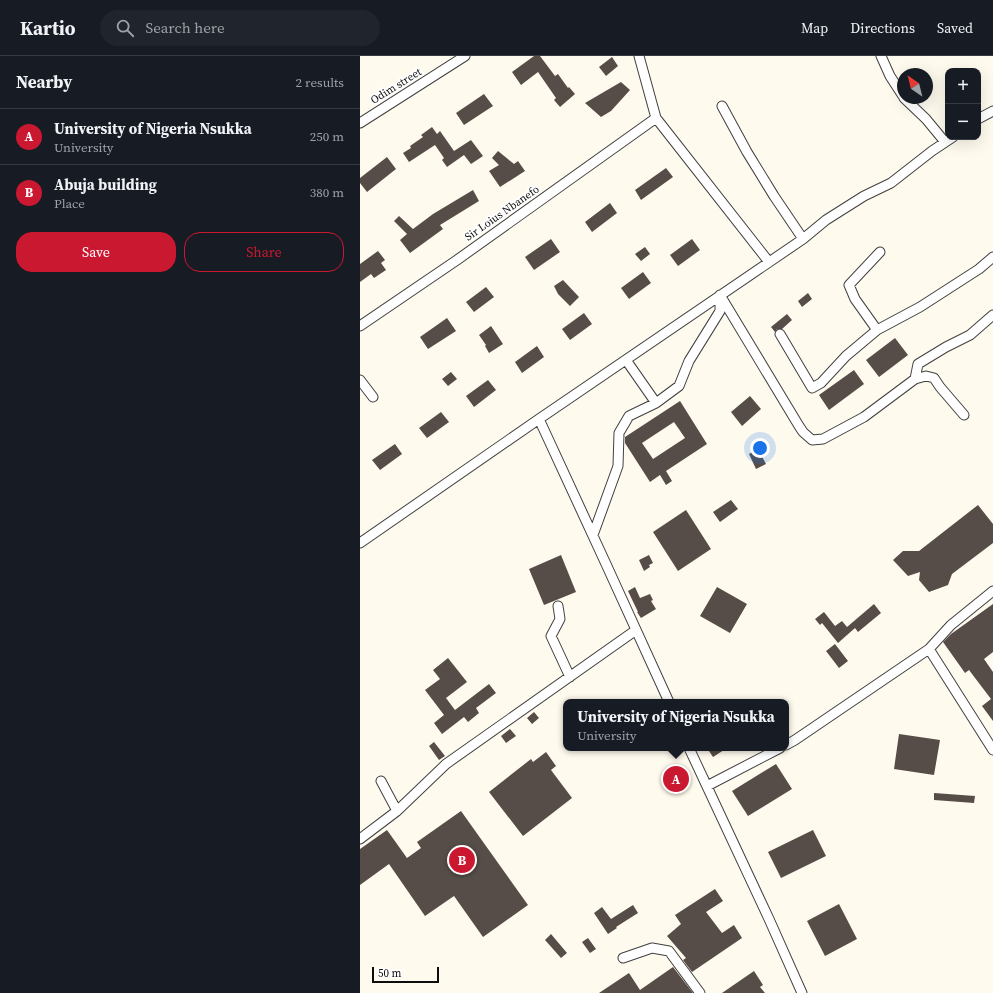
<!DOCTYPE html>
<html lang="en">
<head>
<meta charset="utf-8">
<style>
	body { margin:0; font-family:"Source Serif 4",serif; background:#20242c; color:#f1f3f6 }
	.controls { position:absolute; right:12px; top:12px; display:grid; overflow:hidden; border-radius:8px; box-shadow:0 4px 16px #0002 }
	.controls button { width:36px; height:36px; display:grid; place-items:center; padding:0; border:0; border-bottom:1px solid #363941; background:#171b24; color:#f1f3f6; font:20px sans-serif }
	.compass { position:absolute; left:537px; top:12px; width:36px; height:36px; border-radius:50%; background:#171b24; box-shadow:0 4px 16px #0002; rotate:325deg }
	.scale { position:absolute; left:12px; bottom:10px; width:67px; box-sizing:border-box; padding-left:4px; border:2px solid #0d0d0d; border-top:0; font-size:11px; line-height:14px; white-space:nowrap; color:#0d0d0d; -webkit-text-stroke:3px #fff; paint-order:stroke }
	.you { position:absolute; left:400px; top:392px; width:14px; height:14px; margin:-10px; border:3px solid #fff; border-radius:50%; background:#1a73e8; box-shadow:0 0 0 6px #1a73e833 }
	.badge { display:grid; place-items:center; width:26px; height:26px; border-radius:50%; background:#cb1831; color:#fff; font-size:13px; font-weight:700 }
	.pin { position:absolute; translate:-50% -50%; border:2px solid #fff; box-shadow:0 1px 4px #0006 }
	.popup { position:absolute; left:203px; top:643px; width:226px; height:52px; box-sizing:border-box; display:grid; place-content:center; border-radius:8px; background:#171b24; filter:drop-shadow(0 1px 3px #0005); font-size:13px; white-space:nowrap; color:#9ea1a6 }
	.popup b { font-size:15px; color:#f1f3f6 }
	.popup::after { content:''; position:absolute; left:50%; top:100%; margin-left:-8px; border:8px solid transparent; border-top-color:#171b24 }
	.list { margin:0; padding:0; list-style:none }
	h2 { display:flex; justify-content:space-between; align-items:center; height:52px; margin:0; padding:0 16px; font-size:17px }
	h2 small { font-size:13px; font-weight:400; color:#9ea1a6 }
	.list li { display:grid; grid-template-columns:26px 1fr auto; gap:12px; align-items:center; box-sizing:border-box; height:56px; padding:0 16px; border-top:1px solid #363941 }
	.list b { display:block; font-size:15px; white-space:nowrap }
	.list p { margin:0; font-size:13px; white-space:nowrap; color:#9ea1a6 }
	.list em { font-size:13px; font-style:normal; color:#9ea1a6 }
	.actions { display:flex; gap:8px; padding:12px 16px }
	.actions a { flex:1; padding:9px 0; border:1px solid #cb1831; border-radius:16px; text-align:center; font-size:14px; color:#cb1831 }
	.actions .main { background:#cb1831; color:#fff }
	.icon { flex:none; width:22px; height:22px; fill:none; stroke:currentColor; stroke-width:2; stroke-linecap:round; stroke-linejoin:round }
	.map { position:relative; flex:none; width:633px; height:937px; overflow:hidden }
	header { display:flex; align-items:center; gap:24px; box-sizing:border-box; height:56px; padding:0 20px; background:#171b24; border-bottom:1px solid #363941 }
	header strong { font-size:19px }
	nav { display:flex; gap:22px; margin-inline-start:auto; font-size:14px }
	.search { width:280px; height:36px; background:#20242c; display:flex; align-items:center; gap:10px; box-sizing:border-box; padding:0 14px; border-radius:22px; color:#9ea1a6; font-size:15px }
	main { display:flex }
	aside { flex:1; background:#171b24 }
	.map>svg:first-child { display:block }
</style>
</head>
<body>
<header>
<strong>Kartio</strong>
<div class="search"><svg class="icon" aria-label="search" viewBox="0 0 24 24"><circle cx="10" cy="10" r="6"/><path d="M15 15l6 6"/></svg>Search here</div>
<nav><a>Map</a><a>Directions</a><a>Saved</a></nav>
</header>
<main>
<aside>
<h2>Nearby<small>2 results</small></h2>
<ul class="list">
<li><span class="badge">A</span><div><b>University of Nigeria Nsukka</b><p>University</p></div><em>250 m</em></li>
<li><span class="badge">B</span><div><b>Abuja building</b><p>Place</p></div><em>380 m</em></li>
</ul>
<div class="actions"><a class="main">Save</a><a>Share</a></div>
</aside>
<div class="map">
<svg width="633" height="937" viewBox="0 0 633 937">
	<rect width="100%" height="100%" fill="#fffaee"/>
	<!-- building -->
	<path fill="#574d48" fill-rule="evenodd" d="M174 0H180L195 20 198 18 208 32 209 31 215 38 200 51 194 44 196 42 178 16 161 29 152 16Z
		M252 1 258 10 246 20 239 11Z
		M261 26 270 34 251 55 241 61 225 47Z
		M124 38 133 50 104 69 96 57Z
		M72 71 77 78 80 75 94 95 111 84 123 100 111 108 104 99 87 111 82 104 84 102 75 89 49 106 43 97 51 92 50 90 63 81 61 79Z
		M138 95 154 108 158 105 165 115 140 131 129 115 139 109 132 102Z
		M27 101 36 113 7 136 0 127V122Z
		M306 112 313 121 281 144 275 134Z
		M113 134 119 145 80 169 83 173 50 197 40 184 47 178 34 165 39 160 53 173 73 158Z
		M250 147 257 157 232 176 225 166Z
		M191 183 200 196 174 214 165 201Z
		M332 183 340 194 318 210 310 199Z
		M285 191 290 198 281 205 275 198Z
		M18 195 25 204 21 207 26 214 14 222 11 218 0 226V208Z
		M283 216 291 227 269 243 261 232Z
		M203 224 219 241 210 250 198 238 194 230Z
		M126 231 134 241 114 256 106 246Z
		M448 237 452 243 442 251 438 245Z
		M224 257 232 268 210 284 202 273Z
		M427 258 432 264 422 273H417L415 276 411 271Z
		M87 262 96 275 68 293 60 281Z
		M131 270 143 288 129 297 125 290 126 289 119 279Z
		M535 282 548 299 519 321 506 304Z
		M177 290 184 301 162 317 155 306Z
		M494 314 504 328 469 354 459 339Z
		M91 316 97 323 88 330 82 323Z
		M128 324 136 334 114 351 106 340Z
		M390 340 401 353 382 370 371 356Z
		M320 345 347 388 306 415 312 425 306 429 300 419 290 426 265 387V381ZM314 366 325 382 293 403 282 387Z
		M81 356 89 366 67 382 59 372Z
		M35 388 42 398 20 414 12 404Z
		M398 393 406 408 396 413 389 398Z
		M371 444 378 453 360 466 353 456Z
		M618 449 633 468V487L592 518 588 529 569 536 559 524 560 516 548 520 533 504 543 495H559Z
		M326 454 351 493 318 515 293 476Z
		M201 499 216 536 184 549 169 513Z
		M289 499 293 507 289 509 290 511 284 515 279 504Z
		M275 531 280 542 290 538 293 544 291 545 296 553 281 562 277 556H278L268 535Z
		M357 531 387 548 370 577 340 560Z
		M514 548 521 557 498 576 495 572 478 587 462 567 460 569 455 563 464 556 475 570 482 565 487 571Z
		M633 548V596L624 603 633 616V665L622 650 631 643 609 614 605 617 583 586 591 578Z
		M475 588 488 605 479 612 466 595Z
		M88 602 107 626 86 642 95 654 129 628 136 637 116 652 119 657 108 666 104 661 82 678 74 667 84 659 65 634 80 623 73 614Z
		M174 656 179 662 172 668 167 662Z
		M150 673 156 680 146 687 141 680Z
		M539 678 580 684 574 719 534 713Z
		M74 686 85 700 79 704 69 690Z
		M347 692H367L353 701Z
		M186 696 196 710 191 714 212 742 163 780 129 736 171 703 173 706Z
		M416 708 432 733 388 760 372 735Z
		M574 737 615 740 614 747 574 744Z
		M101 755 168 849 123 881 94 840 65 860 29 808 0 829V793L27 774 47 802 61 792 57 786Z
		M453 774 466 800 421 822 408 796Z
		M355 833 363 845 346 856 362 877 374 869 382 882 332 916 323 904 326 902 307 880 321 868 315 859Z
		M479 848 497 883 465 900 447 865Z
		M273 849 278 857 256 871 257 872 248 878 234 857 242 851 251 863Z
		M191 878 207 897 201 902 185 884Z
		M228 882 236 893 230 897 222 886Z
		M313 911 333 937H239L269 917 280 934Z
		M394 915 403 929 400 931 405 937H362Z"/>
	<g fill="none" stroke-linecap="round" stroke-linejoin="round">
		<defs>
			<path id="minor" d="M279 0 296 62 409 206
				M521 0 530 20 543 40
				M544 42 566 63 585 86
				M362 50 387 96 414 140 443 183
				M618 63 633 55
				M0 67 105 0
				M360 239 439 370 443 376 452 384 463 383 504 361 555 323 566 320 574 322 580 331 604 359
				M0 270 97 204 296 62
				M517 274 495 243 489 229 520 196
				M420 278 452 332 461 327 486 300 517 274 560 251 619 213 633 201
				M555 323 558 308 586 291 610 279 633 259
				M0 324 13 341
				M296 347 319 330 329 305 360 255V239
				M179 363 246 508 309 646
				M233 479 258 410 259 377 269 360 296 347 266 304
				M0 487 179 363 443 183 466 164 504 140 531 127 572 95 593 81
				M198 550 200 563 191 580 210 621
				M569 593 633 694
				M426 689 435 684 569 593 591 569 633 535
				M329 692 409 863 442 937
				M21 725 37 755 86 708 276 574
				M347 730 420 692
				M0 783 37 755
				M263 902 292 892 309 895 340 937"/>
		</defs>
		<!-- minor casing -->
		<use href="#minor" stroke="#404040" stroke-width="11"/>
		<!-- minor -->
		<use href="#minor" stroke="#fff" stroke-width="9"/>
	</g>
	<g text-anchor="middle" dominant-baseline="central" stroke-width="4" stroke-linejoin="round" paint-order="stroke">
		<!-- street labels -->
		<g font-size="11" fill="#0d0d0d" stroke="#fff">
			<text transform="translate(36 30) rotate(-32)">Odim street</text>
			<text transform="translate(142 157) rotate(-35)">Sir Loius Nbanefo</text>
		</g>
	</g>
</svg>
<div class="controls">
<button>+</button>
<button>−</button>
</div>
<svg class="compass" viewBox="-18 -18 36 36"><path d="M0-13l5 13h-10z" fill="#e53935"/><path d="M0 13l5-13h-10z" fill="#9ea1a6"/></svg>
<div class="scale">50 m</div>
<div class="you"></div>
<div class="pin badge" style="left:316px;top:723px">A</div>
<div class="popup"><b>University of Nigeria Nsukka</b>University</div>
<div class="pin badge" style="left:102px;top:804px">B</div>
</div>
</main>
</body>
</html>
